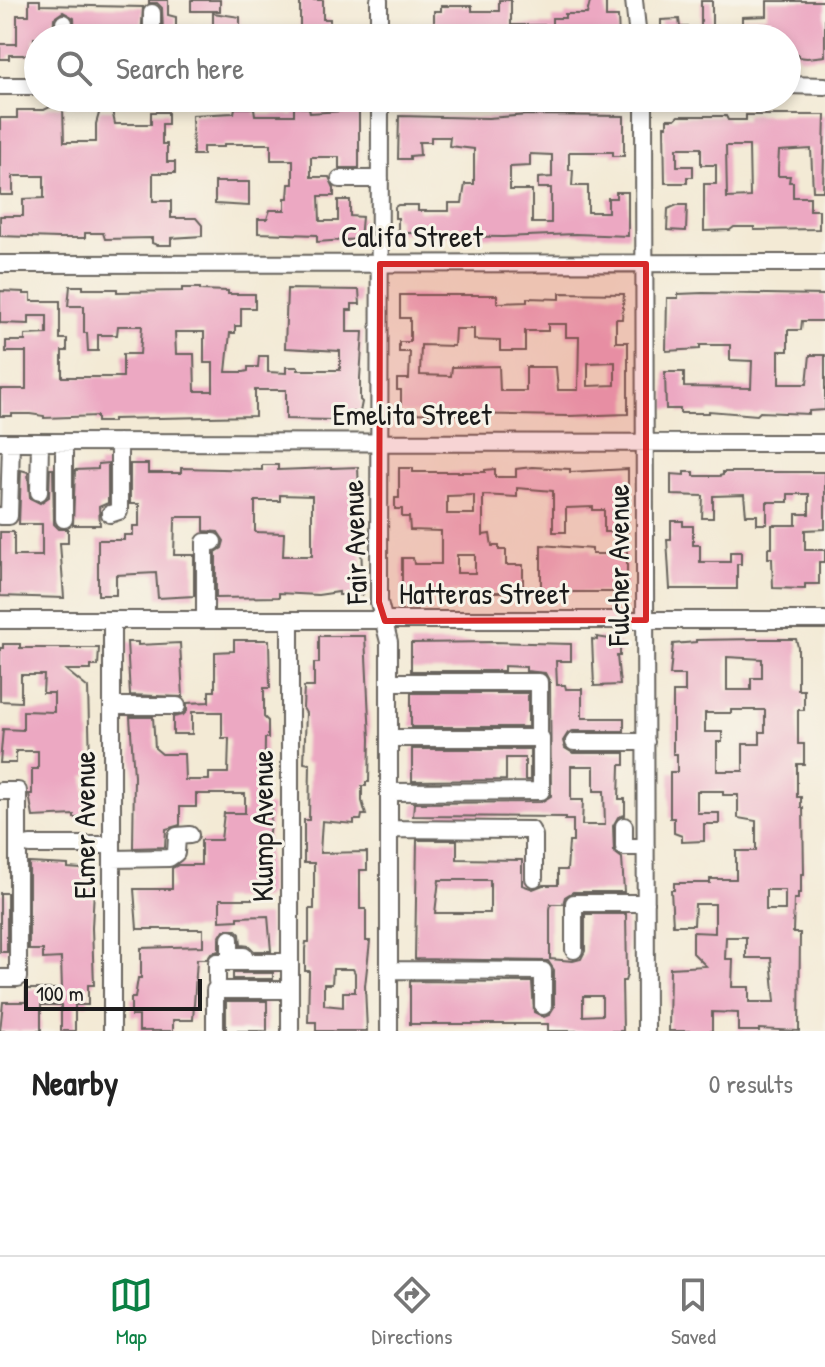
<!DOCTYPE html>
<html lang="en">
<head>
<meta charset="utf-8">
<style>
	body { margin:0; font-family:"Patrick Hand",sans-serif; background:#f6f6f6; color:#222 }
	.scale { position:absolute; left:24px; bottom:20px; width:178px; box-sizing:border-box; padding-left:8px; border:4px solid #1c1c1c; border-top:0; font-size:22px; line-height:28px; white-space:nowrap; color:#1c1c1c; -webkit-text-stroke:6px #f7f3e8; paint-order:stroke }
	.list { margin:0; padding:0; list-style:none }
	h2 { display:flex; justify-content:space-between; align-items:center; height:104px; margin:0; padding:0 32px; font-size:34px }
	h2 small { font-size:26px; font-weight:400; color:#767676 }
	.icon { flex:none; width:44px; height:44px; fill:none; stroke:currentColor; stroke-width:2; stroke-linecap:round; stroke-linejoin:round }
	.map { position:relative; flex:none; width:825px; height:1031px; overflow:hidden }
	.search { position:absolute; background:#fff; box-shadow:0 4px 12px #0003; left:24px; right:24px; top:24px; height:88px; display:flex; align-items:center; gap:20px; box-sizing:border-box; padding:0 28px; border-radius:44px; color:#767676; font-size:30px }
	.sheet { height:224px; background:#fff }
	nav { display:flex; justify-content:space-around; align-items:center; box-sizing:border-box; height:112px; border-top:2px solid #e0e0e0; background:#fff; font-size:22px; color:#767676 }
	nav a { display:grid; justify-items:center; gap:4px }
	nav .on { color:#0b8043 }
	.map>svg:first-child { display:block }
</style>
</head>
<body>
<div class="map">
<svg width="825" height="1031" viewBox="0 0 825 1031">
	<rect width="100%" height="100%" fill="#f7f3e8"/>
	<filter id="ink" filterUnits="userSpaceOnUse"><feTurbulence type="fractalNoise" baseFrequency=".0125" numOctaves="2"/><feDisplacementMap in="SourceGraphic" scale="16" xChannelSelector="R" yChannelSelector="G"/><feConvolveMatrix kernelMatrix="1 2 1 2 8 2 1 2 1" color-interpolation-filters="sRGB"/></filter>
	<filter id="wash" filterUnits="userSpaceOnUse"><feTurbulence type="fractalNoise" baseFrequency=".006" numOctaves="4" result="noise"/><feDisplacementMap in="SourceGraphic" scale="32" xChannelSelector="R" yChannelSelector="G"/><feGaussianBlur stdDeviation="1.8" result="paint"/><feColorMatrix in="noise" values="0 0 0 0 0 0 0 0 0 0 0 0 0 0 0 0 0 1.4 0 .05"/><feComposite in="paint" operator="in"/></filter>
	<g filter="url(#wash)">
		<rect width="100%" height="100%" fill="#f3ead5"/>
		<g id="blocks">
			<!-- building -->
			<path fill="#eca8c2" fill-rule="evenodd" d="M29 0H40V5L143 7 141 38H126V30H87V38H75L74 18 63 12 54 18 53 38H34V55H9V59H0V44H17V15H29Z
				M149 0H168V15L176 17V32H163L162 8 157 3H149Z
				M191 0H220V11H191Z
				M302 0H323V19H330V38H300V3Z
				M499 0H511V25H552V18H565V14H587L590 2H606V17H618L619 38H424V25H434V11H441V6H472V11H499Z
				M701 1H712V27H742V17L767 16V1H825V56L807 58 798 57V54H787V38H665V34H661V20L679 19 680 27H701Z
				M213 13 240 17V38H231V31H213Z
				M50 107H63L64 142H96V124L100 110H112L115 124H151V112H168V124H162V144H167V162H175V173H153V201H171V218H196L202 225V236L171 238V245H157L152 243V238L105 239 103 233H85V238H58L0 236V216H23V199L44 198V176H13V195H0V118H17V110H44Z
				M294 107 309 108 310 113 359 110V168H339V157H311V177H329L334 188V196H319L320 221H338V200H350V216L362 217 360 239 317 242V235L258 233V219H267L270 210H285V198H288L289 184H293V160H271V144H224V147H203V155H193L192 115 234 113 235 108H254L255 115H294Z
				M528 115 624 116V156H613V152H569V170H573L572 186H588V212H608V198H616V192H628V236L575 234 503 237 435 236V233H398V218H395V207L398 205H418V211H449V203H462L465 184H474V149L449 146 450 137H431V142H419L420 155 410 156V159H398L399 116 488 118ZM530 154 552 155V177L538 178V188H551V223H532V190H510V167L530 166Z
				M746 115H825L823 191H813L811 149 779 151 778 168V176H790L789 182H793V197H810V210H819V229L754 230V227H734L730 230 704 231V184H716V165H701V148H677V166H693V177H687V183H665L664 126H667V119H675L678 116H726L728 120H746ZM726 146H749L750 197 727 198Z
				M215 182H249V206L215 204Z
				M677 205H687L686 231 667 230 668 209Z
				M70 286H83V289H117V292L182 291V288H200V290L228 291V294H255V308H241V326H235V333H230L226 372H244L248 371V367H258L259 356H268V372L286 373V367H298V370H340V351L285 348 287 289 359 290 360 304H352V310H347V332H363L360 378V400L362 402 360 412H350V416H333V420L286 419V390H255V416L113 419V422H97V416L44 418V416L30 414H12V416H0V389H26V352H6V341H25V335L47 334V316H29V324L0 323V291L24 292V294H31V301H60V339H67V351H62V377H123V354H140L142 326H118L117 335H98V351H88L87 333H84V306H68ZM175 332H204V363H213V391H195L194 354H176Z
				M560 293 624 294 622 319H616V342H628V414L568 416 401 413V390H397V379H409L410 352H399V342H410V318H400V295H497V303L527 302V298L560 299ZM548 324H566V337H579L578 390H558L556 367H526V391H500L499 366 452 367 451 376 420 375 421 345 454 346 455 329H474V340L500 341V351H525V331H548ZM615 362V385L588 386V363Z
				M703 293 825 295V321H802L801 330H788V351H779V384H807L810 355H825V410L809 411V414L760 412 757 415 709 411V413H680V409H666L665 372H684V387L751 388 752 361 730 360V345H700V349L666 351 667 298H678V294Z
				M108 463V503L99 507 100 525H73L75 470 98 469V464Z
				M130 464H148V473H181V468L262 470V465H278V470L358 467 363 595H339V592L318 595 279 593V597L216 598V552L222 548 224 541 218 532 204 531V517H176L175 521 174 555H194V596L158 598 156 573 116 575V595H98V540H124V535H133V526H139V504H130ZM280 495 312 496V556H283L284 533 255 532V501H280Z
				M532 467 570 469V472L628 469V489L626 495 622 494 621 520H628V532H604V510H593V507L566 508V532H553V491L517 488V497L483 495V535L490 534 492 546H499V550H506V565H523V592H402V558H413L414 564H441V531L410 530 409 517H402V509H395V498H399V468H413V472H485V470L495 469V477H516V469ZM474 495V514H447V496ZM457 555H475V573H457Z
				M50 469H53L54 524 59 529H68V543H60L64 598 0 596V532H14V556H42V524H19L21 470 28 472 30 498 40 503 49 497Z
				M684 472H694V476H719L723 475V472H825V529L805 530V550H825V562H819V584H805V589L773 588 772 558H768V548H772V525H796V514H809V494H788V502H767V524H757V515H746L744 495 713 496V518H702L703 496 671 495V474L684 475Z
				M671 521H683V526H693V545H700V562H730V552H741V564H737V589H670L667 539H671Z
				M541 545 592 549V554H614V549L627 550V586L614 587V592H541Z
				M319 636H365L370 739 369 782H366V786H362V801L366 815H362L361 820H354V824L322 821 320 853 367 852V870H360V909H366V941H370L365 986 367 1031H316V1022H308L309 975V971H305V949L306 942H309V909H314V863H304V820H309L310 764 304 763 306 713 303 708 304 687H314V663H319ZM333 969H353L355 973V992H343V1007L324 1005V984H332Z
				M597 637 616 640V644H620V656H617L620 685 594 686 592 639 597 640Z
				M758 639H796L798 647V690H804V710H798V744H804V764H797V797H801V808H803L804 874H801V893H798V899H794L793 933H800L799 1031 759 1029V1031H738V1013L712 1012V1031H669L670 968 706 966 693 953V932L715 933V904H695L694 925H673L671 890H674V883H710V879H736V851H756V821L738 818V795H723V791H697V813H719V824H704V841L682 842V836L674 833V818H670V772H677V754H673V692H685V675H670L673 644 696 642V640ZM727 657 762 659V678H751V690H727ZM731 710H765V732H760V744H743V771H717V742H722V732H705V713H731ZM766 890H785V910H766ZM726 937H746V958H771L775 1002H749V987H732L733 959H725Z
				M234 640H269L270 688H264V717L268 721V738H265L264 806H272L268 840 269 896H266V899H220V921L238 920V917L268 916 271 951H254L249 946 241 945 240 934 236 930H224L219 938V951L211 953 207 959H197L193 1020H173V1031H139V1016H131V998H135L138 978H141V948L203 946V929H137L134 889H172V868L178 865H201V840H221L224 813H245V794H196V807H180V825L166 829 165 847 133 848 134 776 130 717H153L155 748 162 754H184L185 780H209V773H228L229 738H222V712H192V734H173V717L183 715 187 711V703L209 702V691H215V652L234 651Z
				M127 642H138V645L180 643 183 697 130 695Z
				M494 642 571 644V661H556L557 685H565L566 689H582V718H624V731H573L568 733 563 741 565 748 573 753H625V765H620L619 799H625V815L618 817 613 826 614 852 622 858 624 892H573L565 897 563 904H551L550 909V959L573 961 581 959 585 951V914H626L627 975 625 981H622L623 1031H548V1024H410V981L532 982 534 1012 544 1017 549 1015 554 1007V970L548 961 415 959 417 840H457V859L522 860V885L533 889 543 885H558V870H567L569 842H573V820H565V817L413 816 414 803 541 802 551 796 550 682 545 673 526 671V667L504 666V671H411V643ZM571 766H594V791H604L605 825H582L583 800H571ZM439 880H490V913H435ZM583 996H602V1015L583 1016Z
				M3 644H20V648H99L98 666H91V670H66L88 688 90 761 88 776H84L87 818H74V815L33 817 29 794H32V769H38V751H16V763H0L3 729 23 730V711L54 712V693H43L44 675H21V702L0 701V648H3Z
				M411 693H528V727H411Z
				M412 749H530V780H525V758H506V780L412 781Z
				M29 863 68 865V868L95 870 92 928 94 985H88V1005H75V1031H61V1005H41V1031H0L3 1002H26V989H62L61 958 43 959V950H29Z
				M0 893H7V952H0Z
				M233 973H273V979H233Z
				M226 1001H267V1031H226Z"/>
		</g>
	</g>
	<g filter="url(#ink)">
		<use href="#blocks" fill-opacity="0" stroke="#67645d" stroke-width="2"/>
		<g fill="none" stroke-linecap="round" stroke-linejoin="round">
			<defs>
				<path id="minor" d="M379 0V38
					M634 0 638 38
					M64 38V23
					M152 38V13
					M787 85 825 86
					M0 86H38
					M380 98 379 602 389 642V1031
					M644 98 646 1031
					M340 179H380
					M0 264 825 263
					M0 442 825 443
					M39 492 40 442
					M110 514 119 511V442
					M0 516H9L11 442
					M64 519V442
					M0 620H825
					M112 620V1031
					M205 620V542H213
					M389 682H539V731
					M112 706H177
					M574 742H646
					M0 791H18V978H0
					M389 792 541 791V738H389
					M624 826V847H646
					M389 829 531 830 534 836V878
					M30 845H112
					M112 859 169 858 176 853 177 836 190 835
					M230 939V956H244
					M574 950V903H646
					M389 970 543 971V1006
					M217 981V962H290
					M215 1031V990H290
					M290 1031V621"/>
			</defs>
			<!-- minor casing -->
			<use href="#minor" stroke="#67645d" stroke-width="20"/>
			<!-- minor -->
			<use href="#minor" stroke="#fff" stroke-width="16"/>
		</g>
	</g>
	<!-- marked area -->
	<path fill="#d62828" fill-opacity="0.2" stroke="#d62828" stroke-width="6" stroke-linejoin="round" d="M380 264H646V620L385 621 379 602Z"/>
	<g text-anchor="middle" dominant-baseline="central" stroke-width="6" stroke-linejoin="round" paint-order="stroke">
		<!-- street labels -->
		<g font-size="30" fill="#1c1c1c" stroke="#f7f3e8">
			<text x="412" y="236">Califa Street</text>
			<text x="412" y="414">Emelita Street</text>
			<text transform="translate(354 542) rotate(-92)">Fair Avenue</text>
			<text transform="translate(618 565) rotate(-90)">Fulcher Avenue</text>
			<text x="484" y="593">Hatteras Street</text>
			<text transform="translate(84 825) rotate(-90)">Elmer Avenue</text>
			<text transform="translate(262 826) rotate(-90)">Klump Avenue</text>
		</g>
	</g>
</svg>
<div class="scale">100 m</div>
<div class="search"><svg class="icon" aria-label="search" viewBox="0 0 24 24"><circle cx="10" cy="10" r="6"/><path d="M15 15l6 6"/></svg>Search here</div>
</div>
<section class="sheet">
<h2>Nearby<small>0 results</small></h2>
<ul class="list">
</ul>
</section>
<nav>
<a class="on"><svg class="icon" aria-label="map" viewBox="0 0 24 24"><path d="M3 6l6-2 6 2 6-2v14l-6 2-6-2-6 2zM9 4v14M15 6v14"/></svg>Map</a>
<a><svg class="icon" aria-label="directions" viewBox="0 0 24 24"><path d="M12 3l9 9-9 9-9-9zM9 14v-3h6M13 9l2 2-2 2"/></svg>Directions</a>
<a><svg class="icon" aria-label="saved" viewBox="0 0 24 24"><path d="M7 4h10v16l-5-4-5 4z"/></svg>Saved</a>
</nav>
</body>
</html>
